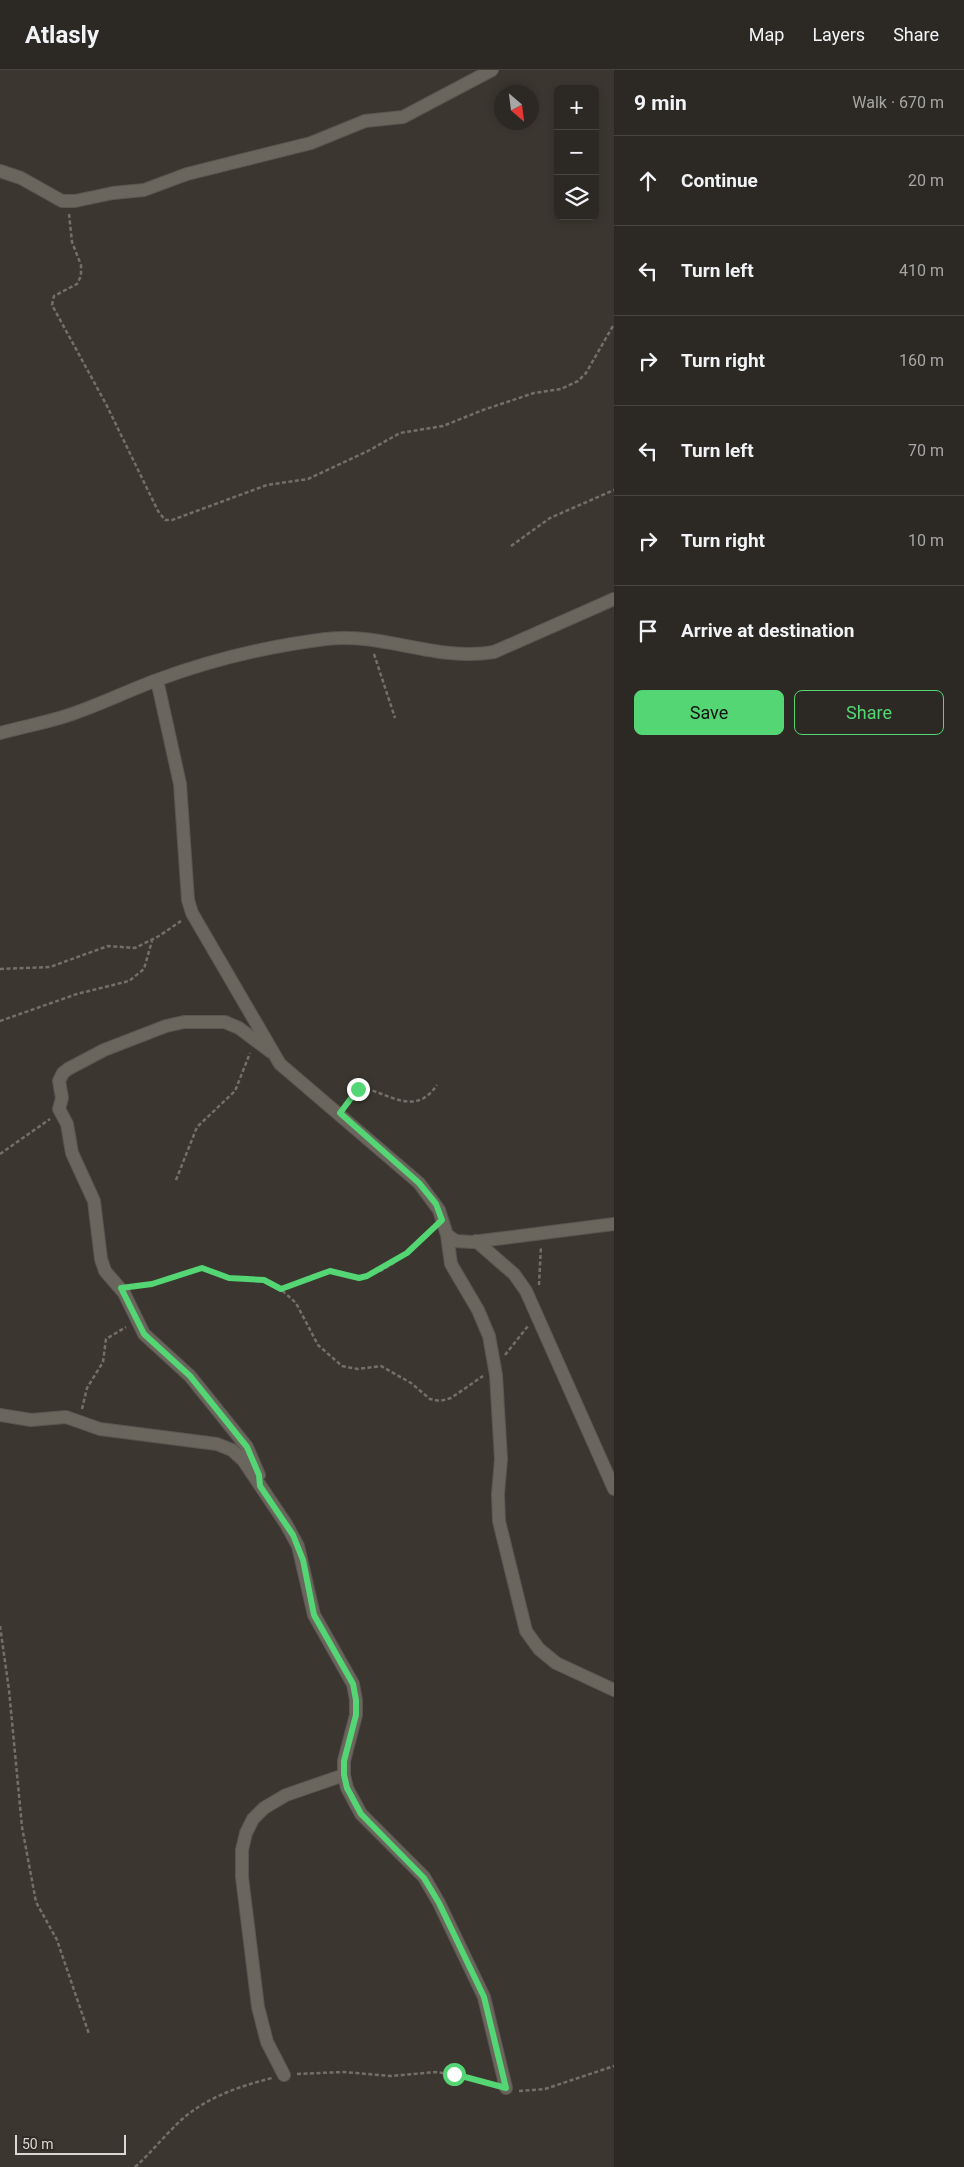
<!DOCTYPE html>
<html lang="en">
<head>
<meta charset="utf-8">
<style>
	body { margin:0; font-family:Roboto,sans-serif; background:#383531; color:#f1f3f6 }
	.controls { position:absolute; right:15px; top:15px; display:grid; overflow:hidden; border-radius:8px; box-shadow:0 2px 8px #0003 }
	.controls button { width:45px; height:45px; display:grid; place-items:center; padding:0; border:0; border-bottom:1px solid #484541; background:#2c2924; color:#f1f3f6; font:25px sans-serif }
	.compass { position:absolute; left:494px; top:15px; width:45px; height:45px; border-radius:50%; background:#2c2924; box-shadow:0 2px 8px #0003; rotate:152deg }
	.scale { position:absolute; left:15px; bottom:12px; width:111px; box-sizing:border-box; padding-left:5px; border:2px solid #dbd8d4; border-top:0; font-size:14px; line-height:18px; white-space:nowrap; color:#dbd8d4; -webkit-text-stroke:4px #312d26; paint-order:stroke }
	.stop { position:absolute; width:15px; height:15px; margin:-11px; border:4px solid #53d673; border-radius:50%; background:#fff }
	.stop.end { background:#53d673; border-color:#fff; box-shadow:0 1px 5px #0008 }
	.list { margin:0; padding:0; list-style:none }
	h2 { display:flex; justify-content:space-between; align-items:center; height:65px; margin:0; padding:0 20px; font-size:21px }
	h2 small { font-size:16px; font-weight:400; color:#a6a6a6 }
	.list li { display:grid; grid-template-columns:32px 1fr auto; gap:15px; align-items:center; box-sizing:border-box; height:90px; padding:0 20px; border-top:1px solid #484541 }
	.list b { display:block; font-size:19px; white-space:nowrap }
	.list em { font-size:16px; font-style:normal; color:#a6a6a6 }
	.actions { display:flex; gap:10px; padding:15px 20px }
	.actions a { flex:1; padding:11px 0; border:1px solid #53d673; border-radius:8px; text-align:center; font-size:18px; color:#53d673 }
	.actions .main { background:#53d673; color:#111 }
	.icon { flex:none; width:28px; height:28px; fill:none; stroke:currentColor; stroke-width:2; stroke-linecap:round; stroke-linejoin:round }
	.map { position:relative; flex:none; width:614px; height:2097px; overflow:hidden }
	header { display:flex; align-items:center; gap:30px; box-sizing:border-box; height:70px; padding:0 25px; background:#2c2924; border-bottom:1px solid #484541 }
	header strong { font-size:24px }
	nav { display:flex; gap:28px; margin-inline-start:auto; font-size:18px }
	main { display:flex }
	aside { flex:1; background:#2c2924 }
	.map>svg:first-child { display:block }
</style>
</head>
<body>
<header>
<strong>Atlasly</strong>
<nav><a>Map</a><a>Layers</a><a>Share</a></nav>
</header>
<main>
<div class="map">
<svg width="614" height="2097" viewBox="0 0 614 2097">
	<rect width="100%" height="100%" fill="#3b3730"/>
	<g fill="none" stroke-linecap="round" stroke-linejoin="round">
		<defs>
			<path id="minor" d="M0 101 21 108 62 131H75L113 123 144 120 187 104 311 73 365 51 403 47 492 0
				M157 610 180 714 188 830 192 843 280 994 419 1113 439 1140 447 1165 451 1194 478 1240 489 1266 496 1305 501 1389 498 1424 499 1451 526 1561 539 1579 556 1593 614 1620
				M0 663C22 657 44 653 66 646 97 636 127 621 157 610 211 590 269 576 326 569 383 562 437 592 494 582L614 529
				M447 1165 456 1171 472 1172 614 1154
				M476 1171 514 1204 526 1221 614 1419
				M0 1345 31 1350 66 1347 100 1359 217 1374 232 1380 243 1390 286 1454 298 1476 314 1545 353 1614 356 1630V1645L344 1691V1705L347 1718 361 1744 424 1807 439 1833 484 1927 506 2018
				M259 1405 247 1377 190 1306 144 1264 124 1223 105 1201 101 1189 94 1131 72 1083 67 1054 59 1039 62 1028 59 1011 63 1003 68 999 104 980 166 956 184 952H225L239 958 271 982
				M284 2005 267 1972 258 1937 242 1807V1780L246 1763 253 1749 264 1738 286 1725 344 1705"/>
		</defs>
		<!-- minor casing -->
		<use href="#minor" stroke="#5a5650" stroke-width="14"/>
		<!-- path -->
		<path stroke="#736f69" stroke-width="2.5" stroke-dasharray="4 2.5" stroke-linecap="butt" d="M69 144 72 172 81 195V206L77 214 54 226 52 235 106 334 158 441 165 450H172L267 415 308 409 368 381 400 363 443 356 483 340 534 323 561 319 578 311 586 303 614 254
			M511 476 550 448 614 420
			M374 584 395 648
			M0 899 50 897 108 876 135 878 159 866 181 851
			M0 951 77 924 129 911 144 899 152 871
			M347 1033 356 1021 363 1018C391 1024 415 1047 437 1015
			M0 1084 50 1049
			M176 1110 197 1057 235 1021 250 983
			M539 1215 541 1176
			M134 1216 160 1212 201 1198 229 1208 264 1210 276 1215 296 1233 318 1275 342 1296 358 1299 381 1296 411 1313 430 1329 440 1331 451 1328 483 1306
			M281 1219C297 1213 318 1200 336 1201 345 1202 353 1209 362 1207 390 1202 413 1177 432 1159
			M505 1285 528 1256
			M82 1339 87 1318 103 1292 106 1269 126 1257
			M0 1556 9 1620 22 1757 36 1832 57 1870 89 1964
			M297 2004 343 2002 391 2006 436 2002 469 2007 492 2015
			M519 2021 545 2019 614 1996
			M135 2097C153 2081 168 2061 187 2045 213 2025 241 2016 272 2008"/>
		<!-- minor -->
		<use href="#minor" stroke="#6a655d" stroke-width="12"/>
	</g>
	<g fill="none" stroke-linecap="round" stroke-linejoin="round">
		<!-- route -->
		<path stroke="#53d673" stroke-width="6" d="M358 1019 340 1043 419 1113 436 1134 442 1150 407 1183 367 1206 359 1208 330 1201 281 1219 264 1210 229 1208 202 1198 152 1214 121 1218 144 1264 190 1306 247 1377 259 1405 260 1416 293 1465 303 1490 314 1545 353 1614 356 1630V1645L344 1691V1705L347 1718 361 1744 424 1808 439 1833 484 1927 506 2018 454 2004"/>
	</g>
</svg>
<div class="controls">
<button>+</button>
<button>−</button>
<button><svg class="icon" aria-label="layers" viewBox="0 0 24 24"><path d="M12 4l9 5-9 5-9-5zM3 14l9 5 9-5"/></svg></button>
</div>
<svg class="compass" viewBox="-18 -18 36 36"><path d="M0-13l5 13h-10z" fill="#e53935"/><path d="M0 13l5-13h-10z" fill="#a6a6a6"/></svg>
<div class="scale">50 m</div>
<div class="stop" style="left:454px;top:2004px"></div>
<div class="stop end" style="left:358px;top:1019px"></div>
</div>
<aside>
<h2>9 min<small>Walk · 670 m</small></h2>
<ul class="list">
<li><svg class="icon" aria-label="ahead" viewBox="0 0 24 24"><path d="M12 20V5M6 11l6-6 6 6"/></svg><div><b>Continue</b></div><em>20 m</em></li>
<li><svg class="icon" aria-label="left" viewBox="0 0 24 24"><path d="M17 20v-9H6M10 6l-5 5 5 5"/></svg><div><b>Turn left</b></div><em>410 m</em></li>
<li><svg class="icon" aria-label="right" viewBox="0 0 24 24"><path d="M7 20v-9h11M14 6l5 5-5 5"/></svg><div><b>Turn right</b></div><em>160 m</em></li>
<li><svg class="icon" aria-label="left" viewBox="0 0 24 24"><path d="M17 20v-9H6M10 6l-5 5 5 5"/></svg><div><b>Turn left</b></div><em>70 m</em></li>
<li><svg class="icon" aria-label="right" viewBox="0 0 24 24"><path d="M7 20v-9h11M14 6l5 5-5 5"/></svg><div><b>Turn right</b></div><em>10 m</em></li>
<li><svg class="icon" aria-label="arrive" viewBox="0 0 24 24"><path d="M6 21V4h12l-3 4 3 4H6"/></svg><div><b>Arrive at destination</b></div></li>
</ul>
<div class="actions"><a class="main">Save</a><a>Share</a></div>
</aside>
</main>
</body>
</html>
